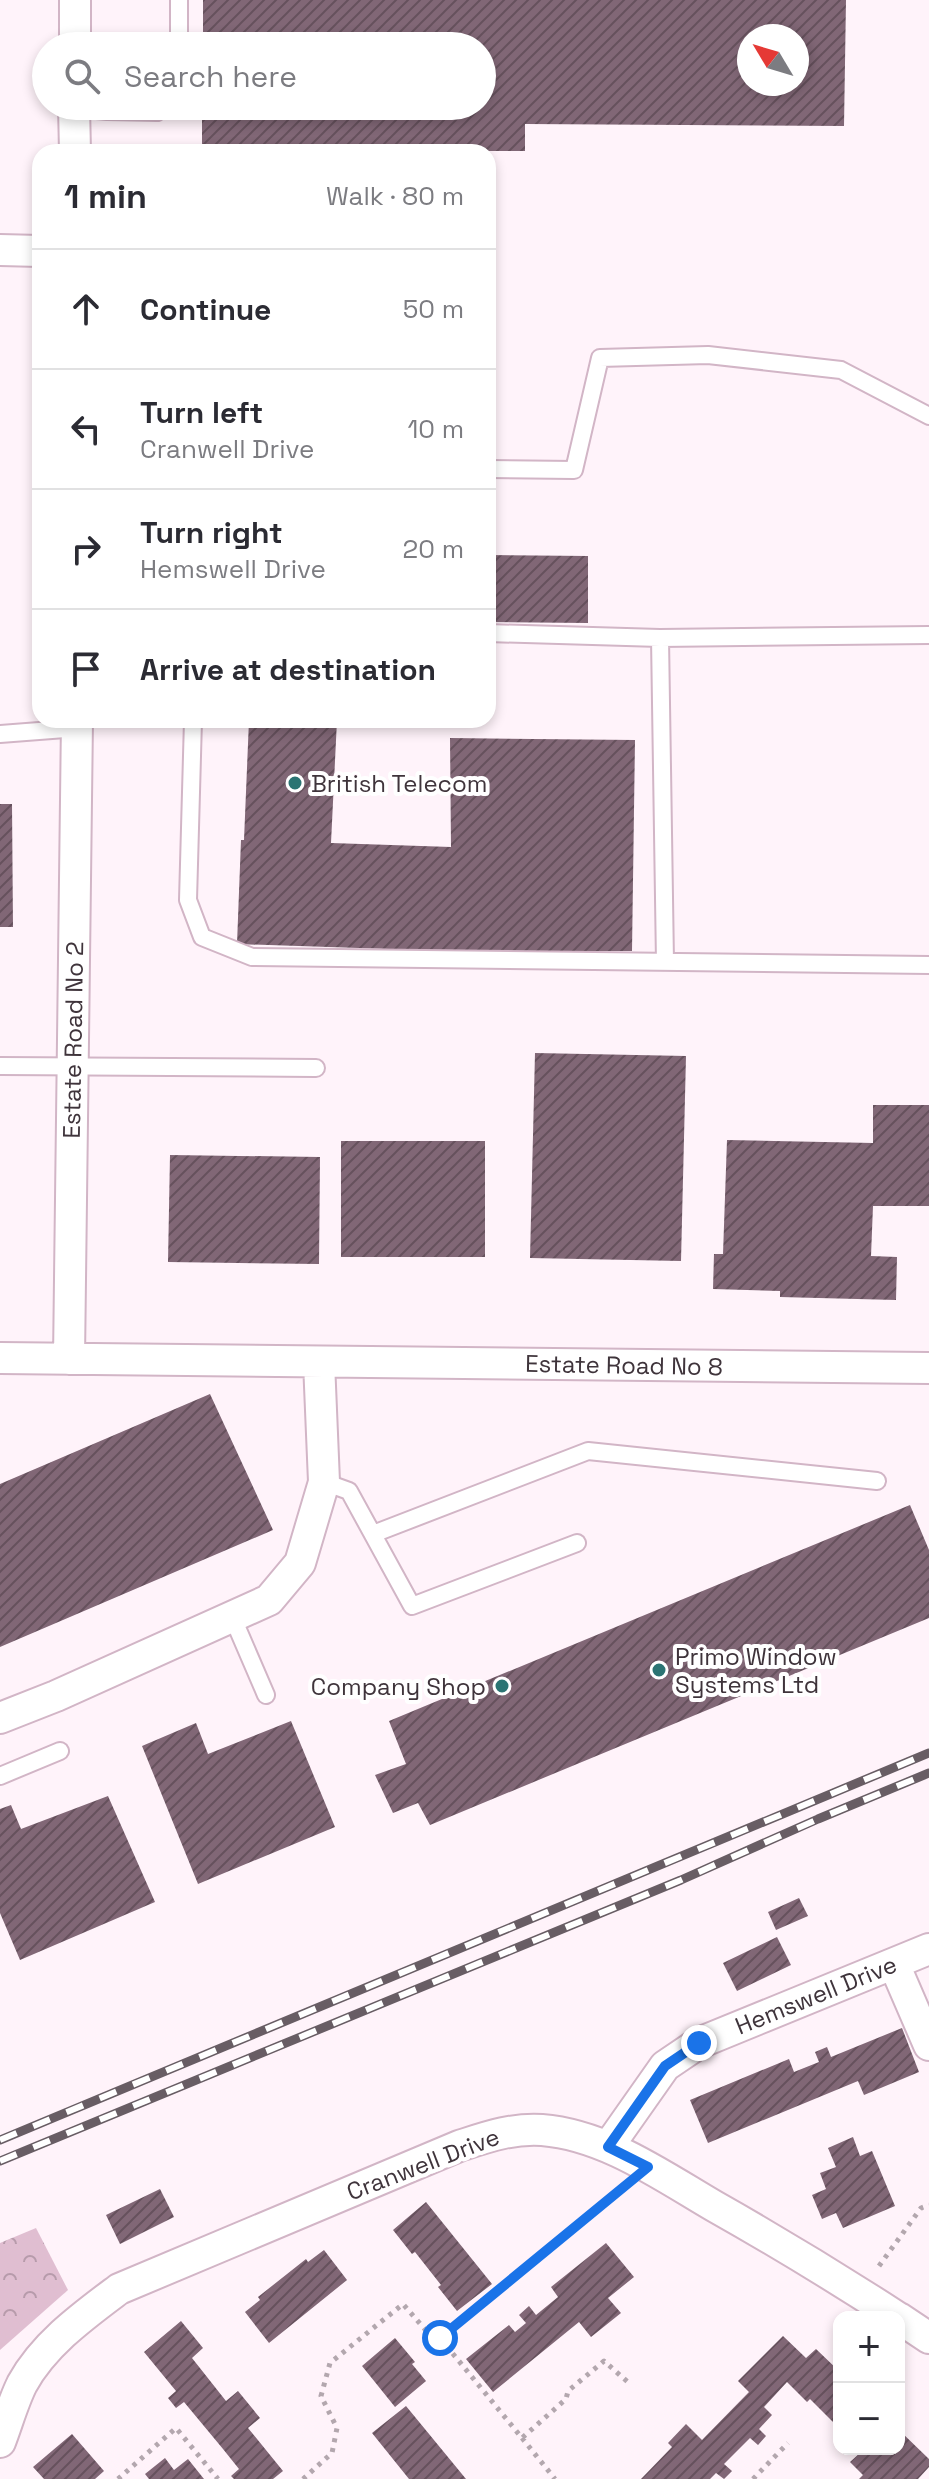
<!DOCTYPE html>
<html lang="en">
<head>
<meta charset="utf-8">
<style>
	body { margin:0; font-family:"Space Grotesk",sans-serif; background:#f2f2f3; color:#2b2b33 }
	.controls { position:absolute; right:24px; bottom:24px; display:grid; overflow:hidden; border-radius:16px; box-shadow:0 4px 12px #0003 }
	.controls button { width:72px; height:72px; display:grid; place-items:center; padding:0; border:0; border-bottom:2px solid #e1e1e2; background:#fff; color:#2b2b33; font:40px sans-serif }
	.compass { position:absolute; left:737px; top:24px; width:72px; height:72px; border-radius:50%; background:#fff; box-shadow:0 4px 12px #0003; rotate:308deg }
	.stop { position:absolute; width:24px; height:24px; margin:-18px; border:6px solid #1a73e8; border-radius:50%; background:#fff }
	.stop.end { background:#1a73e8; border-color:#fff; box-shadow:0 2px 8px #0008 }
	.list { margin:0; padding:0; list-style:none }
	h2 { display:flex; justify-content:space-between; align-items:center; height:104px; margin:0; padding:0 32px; font-size:34px }
	h2 small { font-size:26px; font-weight:400; color:#7c7c81 }
	.list li { display:grid; grid-template-columns:52px 1fr auto; gap:24px; align-items:center; box-sizing:border-box; height:120px; padding:0 32px; border-top:2px solid #e1e1e2 }
	.list b { display:block; font-size:30px; white-space:nowrap }
	.list p { margin:0; font-size:26px; white-space:nowrap; color:#7c7c81 }
	.list em { font-size:26px; font-style:normal; color:#7c7c81 }
	.icon { flex:none; width:44px; height:44px; fill:none; stroke:currentColor; stroke-width:2; stroke-linecap:round; stroke-linejoin:round }
	.map { position:relative; flex:none; width:929px; height:2479px; overflow:hidden }
	.search { position:absolute; background:#fff; box-shadow:0 4px 12px #0003; left:32px; top:32px; width:464px; height:88px; display:flex; align-items:center; gap:20px; box-sizing:border-box; padding:0 28px; border-radius:44px; color:#7c7c81; font-size:30px }
	.panel { position:absolute; background:#fff; box-shadow:0 4px 12px #0003; left:32px; top:144px; width:464px; height:584px; border-radius:24px }
	.map>svg:first-child { display:block }
</style>
</head>
<body>
<div class="map">
<svg width="929" height="2479" viewBox="0 0 929 2479">
	<defs>
		<pattern id="park-crowns" width="20" height="18" patternUnits="userSpaceOnUse" patternTransform="scale(2)"><rect width="20" height="18" fill="#e0bed1"/><path d="M2 6a3 3 0 1 1 6 0M12 15a3 3 0 1 1 6 0" fill="none" stroke="#b79bab"/></pattern>
		<pattern id="building-hatch" width="6" height="6" patternUnits="userSpaceOnUse" patternTransform="scale(2)"><rect width="6" height="6" fill="#816776"/><path d="M-1 1l2-2M0 6l6-6M5 7l2-2" fill="none" stroke="#66515d"/></pattern>
	</defs>
	<rect width="100%" height="100%" fill="#fff3fa"/>
	<!-- park -->
	<path fill="url(#park-crowns)" d="M36 2228 68 2290 0 2350V2243Z"/>
	<!-- building -->
	<path fill="url(#building-hatch)" fill-rule="evenodd" d="M203 0H846L844 126 525 124V151H202V106H482V46H203ZM749 36H797V84H749Z
		M488 555 588 556V623L488 622Z
		M249 720H337L331 843 451 847 450 738 635 740 632 951H448L237 944 241 840H244Z
		M0 804H12L13 927H0Z
		M535 1053 686 1056 681 1261 530 1258Z
		M873 1105H929V1206H873L871 1256 897 1257 896 1300 780 1297V1291L713 1289 714 1254H723L727 1140 873 1143Z
		M341 1141H485V1257H341Z
		M170 1155 320 1157 319 1264 168 1262Z
		M210 1394 273 1530 0 1647V1484Z
		M910 1505 929 1550V1618L430 1825 418 1803 393 1813 375 1775 406 1764 389 1721Z
		M291 1721 335 1827 198 1884 142 1746 196 1723 208 1754Z
		M108 1796 155 1902 20 1960 0 1913V1809L11 1805 21 1829Z
		M799 1898 808 1916 776 1930 768 1912Z
		M777 1937 791 1965 737 1991 723 1963Z
		M902 2028 919 2072 864 2095 858 2081 708 2143 690 2100 789 2059 794 2072 819 2062 815 2052 827 2047 831 2057Z
		M853 2137 860 2156 872 2151 895 2206 843 2228 836 2213 822 2219 812 2195 826 2189 820 2173 836 2167 828 2148Z
		M160 2189 174 2217 120 2244 106 2215Z
		M426 2202 492 2284 457 2311 438 2287 441 2285 415 2252 412 2254 393 2230Z
		M606 2243 634 2277 608 2298 621 2313 591 2337 579 2322 493 2392 466 2359 509 2325 515 2332 526 2323 519 2315 529 2306 536 2315 558 2297 551 2287Z
		M324 2250 347 2280 269 2343 245 2312 260 2300 258 2297 306 2259 308 2262Z
		M181 2321 203 2348 192 2358 226 2401 238 2391 260 2418 248 2428 283 2471 273 2479H234L231 2476 239 2469 223 2449 184 2402 176 2408 168 2398 176 2391 144 2352Z
		M783 2336 806 2358 816 2349 839 2371V2428L810 2399 807 2402 787 2382 764 2407 772 2415 759 2429 766 2436 758 2445 750 2438 724 2464 732 2471 724 2479 716 2473 710 2479H641L672 2447 668 2443 686 2424 702 2440 749 2392 738 2381Z
		M395 2338 415 2362 412 2364 426 2381 395 2407 362 2366Z
		M406 2406 466 2479H409L372 2433Z
		M899 2430 929 2459V2467L918 2479H859L863 2475 850 2462 860 2453 856 2449H899Z
		M72 2434 104 2471 95 2479H44L33 2467Z
		M165 2458 174 2470 188 2459 204 2479H149L145 2474Z"/>
	<g fill="none" stroke-linecap="round" stroke-linejoin="round">
		<defs>
			<path id="service" d="M179 46V0
				M74 108 107 111 157 112 162 106
				M488 469 574 470 600 358 708 355 841 370 929 416
				M488 633 660 638 929 635
				M660 638 665 962
				M193 720 188 900 202 937 252 957 929 965
				M0 734 78 728
				M0 1066 316 1068
				M324 1482 349 1491 412 1606 577 1543
				M373 1534 588 1451 877 1481
				M232 1616 266 1695
				M0 1776 60 1751"/>
			<path id="minor" d="M75 46V0
				M74 106 75 152
				M0 250 40 251
				M0 1358 929 1368
				M69 1359 77 720
				M0 1718 56 1696 269 1600 300 1563 324 1482 319 1362
				M894 1964 929 2045
				M608 2147 665 2066 699 2043 929 1949
				M899 2318 929 2338
				M0 2442C7 2424 13 2402 22 2384 44 2344 83 2316 119 2289L459 2146C487 2137 512 2128 542 2130 605 2135 661 2175 714 2206 776 2241 837 2278 897 2317"/>
		</defs>
		<!-- service casing -->
		<use href="#service" stroke="#d2b5c6" stroke-width="20"/>
		<!-- minor casing -->
		<use href="#minor" stroke="#d2b5c6" stroke-width="34"/>
		<!-- path -->
		<path stroke="#b3a7ae" stroke-width="5" stroke-dasharray="4 6" stroke-linecap="butt" d="M879 2266 921 2208 929 2205
			M440 2338 522 2438 566 2399 568 2391 604 2361 630 2384
			M522 2438 555 2479
			M118 2479 176 2428 218 2479
			M303 2479 332 2453 337 2428 321 2396 330 2363 403 2304 435 2341 619 2191
			M753 2479 788 2443"/>
		<!-- service -->
		<use href="#service" stroke="#fff" stroke-width="16"/>
		<!-- minor -->
		<use href="#minor" stroke="#fff" stroke-width="30"/>
		<defs>
			<path id="rail" d="M0 2140 929 1753
				M0 2161 681 1880 818 1819 929 1773"/>
		</defs>
		<!-- rail casing -->
		<use href="#rail" stroke="#685d64" stroke-width="9"/>
		<!-- rail -->
		<use href="#rail" stroke="#fff" stroke-width="6" stroke-dasharray="18" stroke-linecap="butt"/>
	</g>
	<g fill="none" stroke-linecap="round" stroke-linejoin="round">
		<!-- route -->
		<path stroke="#1a73e8" stroke-width="10" d="M440 2338 648 2167 608 2147 665 2066 699 2043"/>
	</g>
	<!-- markers -->
	<g fill="#2b7473" stroke="#fff" stroke-width="3">
		<circle cx="295" cy="783" r="8"/>
		<circle cx="659" cy="1670" r="8"/>
		<circle cx="502" cy="1686" r="8"/>
	</g>
	<g text-anchor="middle" dominant-baseline="central" stroke-width="8" stroke-linejoin="round" paint-order="stroke">
		<!-- poi labels -->
		<g font-size="24" fill="#3f343b" stroke="#fff" text-anchor="start">
			<text x="311" y="783">British Telecom</text>
			<text x="675" y="1656">Primo Window<tspan x="675" dy="28">Systems Ltd</tspan></text>
			<text x="486" y="1686" text-anchor="end">Company Shop</text>
		</g>
		<!-- street labels -->
		<g font-size="24" fill="#3f343b" stroke="#fff">
			<text transform="translate(73 1040) rotate(-89)">Estate Road No 2</text>
			<text transform="translate(624 1365) rotate(1)">Estate Road No 8</text>
			<text transform="translate(816 1995) rotate(-22)">Hemswell Drive</text>
			<text transform="translate(423 2164) rotate(-21)">Cranwell Drive</text>
		</g>
	</g>
</svg>
<div class="controls">
<button>+</button>
<button>−</button>
</div>
<svg class="compass" viewBox="-18 -18 36 36"><path d="M0-13l5 13h-10z" fill="#e53935"/><path d="M0 13l5-13h-10z" fill="#7c7c81"/></svg>
<div class="stop" style="left:440px;top:2338px"></div>
<div class="stop end" style="left:699px;top:2043px"></div>
<div class="search"><svg class="icon" aria-label="search" viewBox="0 0 24 24"><circle cx="10" cy="10" r="6"/><path d="M15 15l6 6"/></svg>Search here</div>
<section class="panel">
<h2>1 min<small>Walk · 80 m</small></h2>
<ul class="list">
<li><svg class="icon" aria-label="ahead" viewBox="0 0 24 24"><path d="M12 20V5M6 11l6-6 6 6"/></svg><div><b>Continue</b></div><em>50 m</em></li>
<li><svg class="icon" aria-label="left" viewBox="0 0 24 24"><path d="M17 20v-9H6M10 6l-5 5 5 5"/></svg><div><b>Turn left</b><p>Cranwell Drive</p></div><em>10 m</em></li>
<li><svg class="icon" aria-label="right" viewBox="0 0 24 24"><path d="M7 20v-9h11M14 6l5 5-5 5"/></svg><div><b>Turn right</b><p>Hemswell Drive</p></div><em>20 m</em></li>
<li><svg class="icon" aria-label="arrive" viewBox="0 0 24 24"><path d="M6 21V4h12l-3 4 3 4H6"/></svg><div><b>Arrive at destination</b></div></li>
</ul>
</section>
</div>
</body>
</html>
